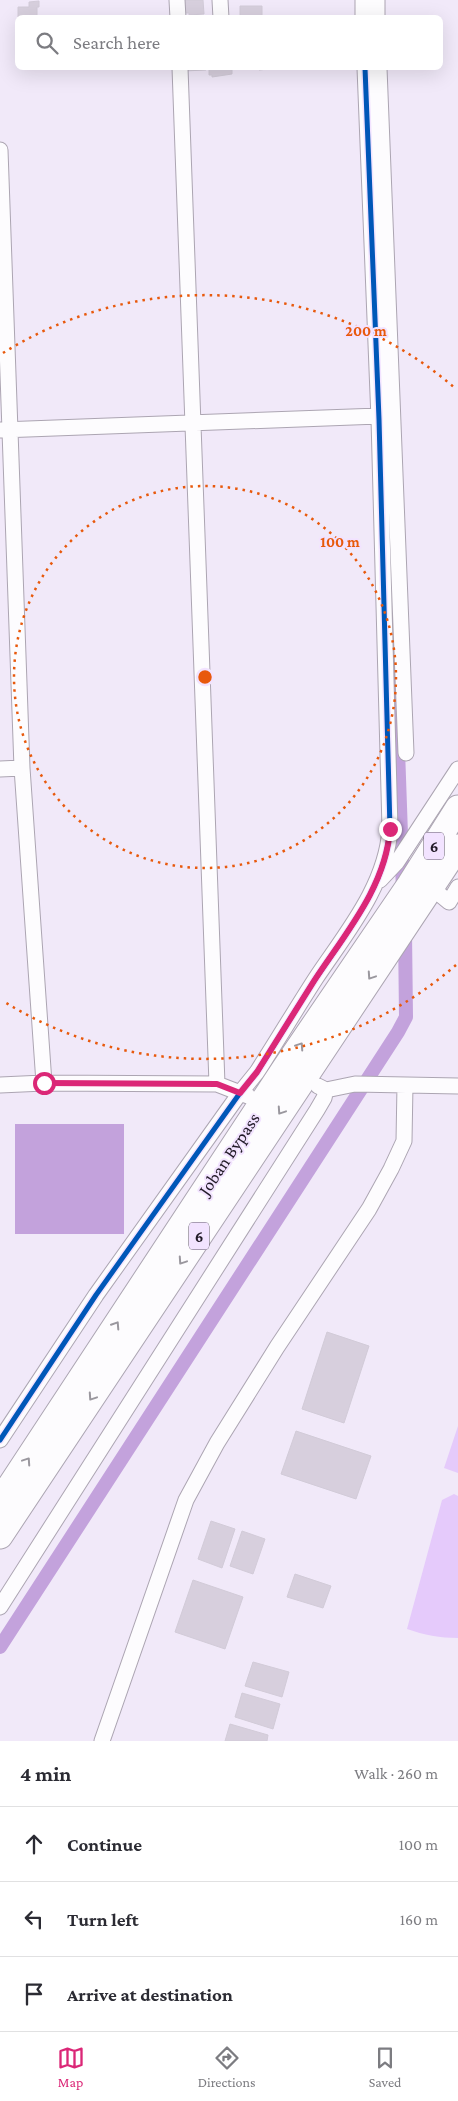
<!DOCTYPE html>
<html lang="en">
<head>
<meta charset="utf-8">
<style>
	body { margin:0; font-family:"Crimson Pro",serif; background:#f7f7f7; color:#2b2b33 }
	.stop { position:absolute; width:15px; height:15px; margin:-11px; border:4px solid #db2777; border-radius:50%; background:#fff }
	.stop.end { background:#db2777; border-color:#fff; box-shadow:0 1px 5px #0008 }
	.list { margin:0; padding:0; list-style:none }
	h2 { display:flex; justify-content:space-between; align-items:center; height:65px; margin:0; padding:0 20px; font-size:21px }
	h2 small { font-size:16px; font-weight:400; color:#7c7c81 }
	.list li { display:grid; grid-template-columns:32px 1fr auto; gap:15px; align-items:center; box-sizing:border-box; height:75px; padding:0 20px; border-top:1px solid #e1e1e2 }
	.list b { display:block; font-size:19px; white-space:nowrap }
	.list em { font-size:16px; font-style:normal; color:#7c7c81 }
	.icon { flex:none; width:28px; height:28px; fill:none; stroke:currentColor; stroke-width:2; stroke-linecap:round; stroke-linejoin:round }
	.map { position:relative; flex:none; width:458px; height:1741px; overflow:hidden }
	.search { position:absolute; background:#fff; box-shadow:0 5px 20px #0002; left:15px; right:15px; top:15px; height:55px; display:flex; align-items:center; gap:12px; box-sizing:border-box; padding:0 18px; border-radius:8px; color:#7c7c81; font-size:19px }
	.sheet { height:290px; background:#fff }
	nav { display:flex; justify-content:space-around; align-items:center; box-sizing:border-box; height:70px; border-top:1px solid #e1e1e2; background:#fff; font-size:14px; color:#7c7c81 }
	nav a { display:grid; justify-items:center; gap:2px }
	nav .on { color:#db2777 }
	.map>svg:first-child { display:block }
</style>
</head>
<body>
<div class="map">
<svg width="458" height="1741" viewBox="0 0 458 1741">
	<rect width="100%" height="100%" fill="#f1e9f9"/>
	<!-- green -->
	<path fill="#e5cafb" d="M458 1426V1473L444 1468Z
		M454 1494 458 1496V1638C440 1638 424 1635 407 1629L442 1500Z"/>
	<!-- water -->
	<path fill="#c3a2dc" d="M15 1124H124V1234H15Z"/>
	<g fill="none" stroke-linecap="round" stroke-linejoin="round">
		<!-- canal -->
		<path stroke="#c3a2dc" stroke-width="14" d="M392 580 403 891
			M0 1647 398 1032 406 1017 405 932"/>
	</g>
	<!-- building -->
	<path fill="#d7cfdd" stroke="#d2cbd8" d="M182 0H203L204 14 189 15V13H183Z
		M39 1V7H37V18H18V7H29V2Z
		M240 6H262V18H240Z
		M183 68H206V70L183 71Z
		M209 68H232V74L212 77V75H209Z
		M245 68H268V69L259 70V69H245Z
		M327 1332 369 1346 344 1423 302 1409Z
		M296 1431 371 1456 356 1499 281 1474Z
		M211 1521 235 1529 222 1568 198 1559Z
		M242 1531 265 1539 253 1574 230 1566Z
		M295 1574 331 1586 323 1608 287 1597Z
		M193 1580 243 1597 225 1649 175 1632Z
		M253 1662 289 1672 282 1697 245 1686Z
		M242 1693 280 1704 273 1729 235 1717Z
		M230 1724 268 1735 267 1741H225Z"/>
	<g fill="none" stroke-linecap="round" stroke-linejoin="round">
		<defs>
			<path id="minor" d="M177 0 178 18
				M220 0 221 18
				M363 0V18
				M377 0V18
				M180 68 217 1084
				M379 68 406 753
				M0 150 22 768 44 1083
				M1 430 379 416
				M0 769 22 768
				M380 880 397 862 458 769
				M432 888 449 902 458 887
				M0 1085 44 1083 217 1084 248 1096
				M318 1086 326 1090 355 1084 458 1086
				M0 1440 96 1295 240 1093 257 1072C277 1041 296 1009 316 978 346 933 386 886 390 829L379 419 365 68
				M0 1607 317 1110 324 1098 326 1090
				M102 1741 186 1500 217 1443 277 1347 369 1209 391 1169 404 1141 405 1085"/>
			<path id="trunk" d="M0 1501 284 1069 410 884 458 808
				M0 1536 458 847"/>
		</defs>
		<!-- minor casing -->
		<use href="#minor" stroke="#aca5b2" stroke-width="17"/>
		<!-- trunk casing -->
		<use href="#trunk" stroke="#aca5b2" stroke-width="27"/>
		<!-- minor -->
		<use href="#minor" stroke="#fdfcfe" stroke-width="15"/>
		<!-- trunk -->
		<use href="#trunk" stroke="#fdfcfe" stroke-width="25"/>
		<defs>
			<path id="cycleway" d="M0 1440 96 1295 240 1093 257 1072C277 1041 296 1009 316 978 346 933 386 886 390 829L379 419 365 68"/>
		</defs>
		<!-- cycleway casing -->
		<use href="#cycleway" stroke="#f2e3ff" stroke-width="8"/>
		<!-- cycleway -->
		<use href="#cycleway" stroke="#0057b8" stroke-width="5"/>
	</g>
	<!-- one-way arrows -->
	<defs><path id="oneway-chevron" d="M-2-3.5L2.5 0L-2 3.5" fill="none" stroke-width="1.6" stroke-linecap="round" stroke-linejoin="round" transform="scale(1.25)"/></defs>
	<g stroke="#9a979e">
		<use href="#oneway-chevron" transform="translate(371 976) rotate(124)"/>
		<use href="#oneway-chevron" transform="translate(300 1046) rotate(-56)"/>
		<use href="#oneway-chevron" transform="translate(281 1111) rotate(124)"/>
		<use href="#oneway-chevron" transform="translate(182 1261) rotate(124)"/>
		<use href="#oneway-chevron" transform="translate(116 1325) rotate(-57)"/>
		<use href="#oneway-chevron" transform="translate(92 1397) rotate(124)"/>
		<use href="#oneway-chevron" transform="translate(27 1461) rotate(-56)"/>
	</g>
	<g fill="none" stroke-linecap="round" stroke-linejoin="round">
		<!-- route -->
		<path stroke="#db2777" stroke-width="6" d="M44 1083 217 1084 240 1093 257 1072C276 1042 295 1011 314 981 344 935 386 887 390 829"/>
	</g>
	<!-- distance rings -->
	<g fill="none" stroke="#e8590c" stroke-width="2.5" stroke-dasharray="2.5 5">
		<circle cx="205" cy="677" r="191"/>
		<path d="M456 965A382 382 0 0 1 3 1001M3 353A382 382 0 0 1 456 389"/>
	</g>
	<g text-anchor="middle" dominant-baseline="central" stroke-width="4" stroke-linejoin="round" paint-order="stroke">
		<!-- shield labels -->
		<g fill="#f2e3ff" stroke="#605768" stroke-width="1">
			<rect x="424" y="832.5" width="20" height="27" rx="4"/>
			<rect x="189" y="1222.5" width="20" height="27" rx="4"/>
		</g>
		<g font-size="16" font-weight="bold" fill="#221b28">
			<text x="434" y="846">6</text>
			<text x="199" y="1236">6</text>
		</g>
		<!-- street labels -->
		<g font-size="18" fill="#221b28" stroke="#f2e3ff">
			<text transform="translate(229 1154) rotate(-56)">Joban Bypass</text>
		</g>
	</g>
	<circle cx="205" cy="677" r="8" fill="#e8590c" stroke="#f2e3ff" stroke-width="2.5"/>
	<g font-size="15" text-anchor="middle" font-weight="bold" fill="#e8590c" stroke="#f2e3ff" stroke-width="4" stroke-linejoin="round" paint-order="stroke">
		<text x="366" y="336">200 m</text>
		<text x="340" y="547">100 m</text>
	</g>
</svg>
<div class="stop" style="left:44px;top:1083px"></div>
<div class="stop end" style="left:390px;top:829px"></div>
<div class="search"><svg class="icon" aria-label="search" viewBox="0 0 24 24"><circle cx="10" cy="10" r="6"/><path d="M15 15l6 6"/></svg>Search here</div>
</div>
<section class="sheet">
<h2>4 min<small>Walk · 260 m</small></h2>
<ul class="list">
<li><svg class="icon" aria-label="ahead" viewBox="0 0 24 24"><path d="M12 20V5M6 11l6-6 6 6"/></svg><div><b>Continue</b></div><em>100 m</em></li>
<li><svg class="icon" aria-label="left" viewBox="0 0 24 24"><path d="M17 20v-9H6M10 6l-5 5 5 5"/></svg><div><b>Turn left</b></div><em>160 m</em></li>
<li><svg class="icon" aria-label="arrive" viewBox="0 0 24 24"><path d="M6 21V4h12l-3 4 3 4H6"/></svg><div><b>Arrive at destination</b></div></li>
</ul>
</section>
<nav>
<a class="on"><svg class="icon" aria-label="map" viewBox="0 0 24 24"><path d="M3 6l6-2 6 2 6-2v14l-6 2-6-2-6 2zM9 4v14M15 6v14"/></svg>Map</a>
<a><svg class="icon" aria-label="directions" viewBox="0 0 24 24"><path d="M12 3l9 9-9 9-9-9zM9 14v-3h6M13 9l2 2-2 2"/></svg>Directions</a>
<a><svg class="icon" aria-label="saved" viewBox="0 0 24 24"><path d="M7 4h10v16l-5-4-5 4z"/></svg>Saved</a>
</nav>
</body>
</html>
